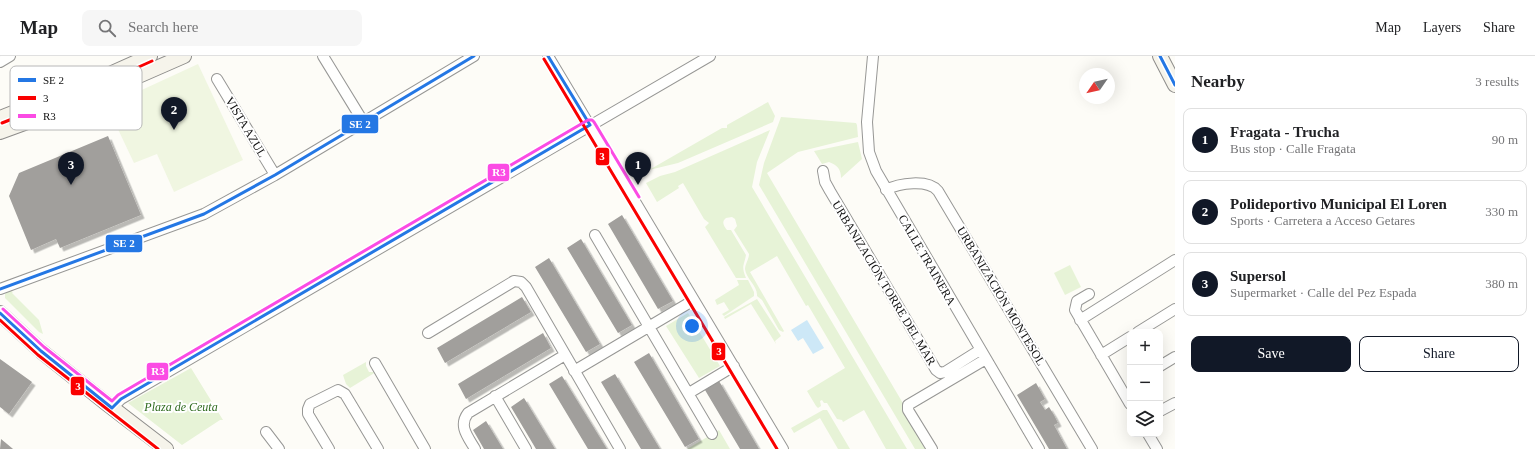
<!DOCTYPE html>
<html lang="en">
<head>
<meta charset="utf-8">
<style>
	body { margin:0; font-family:Georgia,serif; background:#f6f6f6; color:#202124 }
	.controls { position:absolute; right:12px; bottom:12px; display:grid; overflow:hidden; border-radius:8px; box-shadow:0 4px 16px #0002 }
	.controls button { width:36px; height:36px; display:grid; place-items:center; padding:0; border:0; border-bottom:1px solid #e0e0e0; background:#fff; color:#202124; font:20px sans-serif }
	.compass { position:absolute; left:1079px; top:12px; width:36px; height:36px; border-radius:50%; background:#fff; box-shadow:0 4px 16px #0002; rotate:236deg }
	.you { position:absolute; left:692px; top:270px; width:14px; height:14px; margin:-10px; border:3px solid #fff; border-radius:50%; background:#1a73e8; box-shadow:0 0 0 6px #1a73e833 }
	.badge { display:grid; place-items:center; width:26px; height:26px; border-radius:50%; background:#111827; color:#fff; font-size:13px; font-weight:700 }
	.pin { position:absolute; translate:-50% -33px; filter:drop-shadow(0 1px 2px #0008) }
	.pin::after { content:''; position:absolute; top:21px; width:14px; height:12px; background:inherit; clip-path:polygon(0 0,100% 0,50% 100%) }
	.list { margin:0; padding:0; list-style:none }
	h2 { display:flex; justify-content:space-between; align-items:center; height:52px; margin:0; padding:0 16px; font-size:17px }
	h2 small { font-size:13px; font-weight:400; color:#757577 }
	.list li { display:grid; grid-template-columns:26px 1fr auto; gap:12px; align-items:center; box-sizing:border-box; height:64px; margin:0 8px 8px; padding:0 8px; border:1px solid #e0e0e0; border-radius:8px }
	.list b { display:block; font-size:15px; white-space:nowrap }
	.list p { margin:0; font-size:13px; white-space:nowrap; color:#757577 }
	.list em { font-size:13px; font-style:normal; color:#757577 }
	.actions { display:flex; gap:8px; padding:12px 16px }
	.actions a { flex:1; padding:9px 0; border:1px solid #111827; border-radius:8px; text-align:center; font-size:14px; color:#111827 }
	.actions .main { background:#111827; color:#fff }
	.icon { flex:none; width:22px; height:22px; fill:none; stroke:currentColor; stroke-width:2; stroke-linecap:round; stroke-linejoin:round }
	.map { position:relative; flex:none; width:1175px; height:393px; overflow:hidden }
	header { display:flex; align-items:center; gap:24px; box-sizing:border-box; height:56px; padding:0 20px; background:#fff; border-bottom:1px solid #e0e0e0 }
	header strong { font-size:19px }
	nav { display:flex; gap:22px; margin-inline-start:auto; font-size:14px }
	.search { width:280px; height:36px; background:#f6f6f6; display:flex; align-items:center; gap:10px; box-sizing:border-box; padding:0 14px; border-radius:8px; color:#757577; font-size:15px }
	main { display:flex }
	aside { flex:1; background:#fff }
	.map>svg:first-child { display:block }
</style>
</head>
<body>
<header>
<strong>Map</strong>
<div class="search"><svg class="icon" aria-label="search" viewBox="0 0 24 24"><circle cx="10" cy="10" r="6"/><path d="M15 15l6 6"/></svg>Search here</div>
<nav><a>Map</a><a>Layers</a><a>Share</a></nav>
</header>
<main>
<div class="map">
<svg width="1175" height="393" viewBox="0 0 1175 393">
	<defs>
		<filter id="shadow"><feDropShadow dx="3.5" dy="3.5" stdDeviation="0" flood-color="#0004"/></filter>
	</defs>
	<rect width="100%" height="100%" fill="#fdfcf7"/>
	<!-- green -->
	<path fill="#e7f3d7" d="M768 46 775 60 773 66 678 107 649 114 722 72H727V69Z
		M781 61 856 67 857 69 858 81 798 96 767 117 930 393H915L759 129 764 107Z
		M770 74 757 106 752 131 907 393H886L864 354 843 366 842 364 837 363 827 347H824L822 344 820 345 821 350 818 352 816 350 807 335 845 312 808 249 806 250 777 200 750 216 784 275 783 276 779 274 762 244 757 240C758 230 746 223 745 213 745 208 749 203 749 198L734 174 737 170 735 163 732 161 726 162C721 166 724 170 727 174H731L746 199C744 210 741 210 746 222H736L705 171 709 167 704 163 683 127 678 130 679 132 657 146 646 127 660 120 675 116Z
		M858 86 862 103 841 122C841 113 837 109 829 106L822 108 814 95Z
		M1070 209 1081 231 1065 239 1054 217Z
		M737 224H748L754 236V240L724 260 722 258 729 254 724 246 717 249 715 244 739 229Z
		M9 234 13 236 12 237 39 264 43 278 39 276 5 242V238Z
		M757 243 781 280 775 285 776 288 751 248 725 263 724 261Z
		M688 257 720 310 699 322 666 270Z
		M366 306V310L369 316H376L350 332 346 328 343 319Z
		M191 312 223 364H220L182 389 128 347Z
		M823 354H827L850 393H838L820 362 794 377 791 372Z
		M719 374 730 393H687Z"/>
	<!-- pitch -->
	<path fill="#f0f6e1" d="M198 8 243 104 174 136 157 98 134 107 107 50Z"/>
	<!-- water -->
	<path fill="#cde8f7" d="M807 264 824 292 813 298 803 282 798 285 791 274Z"/>
	<!-- building -->
	<path fill="#a19f9c" filter="url(#shadow)" d="M108 80 141 159 60 192 56 183 31 194 9 140 19 117Z
		M622 159 673 245 658 253 608 168Z
		M581 183 632 269 618 277 567 192Z
		M549 202 600 288 586 296 535 211Z
		M522 241 531 256 445 307 437 292Z
		M543 277 551 292 466 343 458 328Z
		M649 297 699 383 685 391 634 306Z
		M0 303 32 326 9 358 0 351Z
		M615 318 660 393H641L601 326Z
		M562 320 607 393H588L549 328Z
		M719 325 759 393H740L705 334Z
		M1036 327 1045 343 1040 346 1045 354 1049 351 1054 359 1058 367 1054 369 1067 393H1049L1017 339Z
		M524 342 555 393H536L511 351Z
		M486 365 503 393H484L473 374Z
		M1 383 13 393H0Z"/>
	<g fill="none" stroke-linecap="round" stroke-linejoin="round">
		<defs>
			<path id="street" d="M323 0 364 67
				M548 0 783 393
				M873 0 867 66 869 96 876 115 1039 393
				M0 6 10 0
				M217 23 275 119
				M823 115 825 126 830 135 936 314 940 317 945 316 980 294
				M886 134C899 127 928 123 938 135L1092 393
				M595 179 712 378
				M0 233 204 158 275 119 474 0
				M1089 238 1077 245 1075 254 1130 348
				M1080 264 1175 204
				M1138 276 1175 253
				M428 277 514 225 521 226 526 231 620 393
				M1101 299 1130 281
				M375 307 425 393
				M1160 310 1175 301
				M574 315 694 244
				M689 337 734 310
				M495 340 526 393
				M112 352 121 343 710 0
				M1160 355 1175 347
				M266 376 279 393
				M1148 378 1157 393
				M329 393 308 358V353L310 348 338 334 345 338 378 393
				M475 393C468 381 458 370 468 357L565 299
				M932 393 908 354V349L986 303"/>
			<path id="secondary" d="M1160 0 1175 29
				M0 62 101 22 150 0
				M0 76 63 53 184 0
				M0 257 41 295 106 347 166 393"/>
		</defs>
		<!-- street casing -->
		<use href="#street" stroke="#979795" stroke-width="12"/>
		<!-- secondary casing -->
		<use href="#secondary" stroke="#8e8d8b" stroke-width="16"/>
		<!-- street -->
		<use href="#street" stroke="#fffffe" stroke-width="10"/>
		<!-- secondary -->
		<use href="#secondary" stroke="#f6f4eb" stroke-width="14"/>
		<defs>
			<path id="bus-1" d="M1160 0 1175 29
				M0 233 204 158 275 119 474 0
				M0 257 41 295 112 352 121 343 590 69 548 0"/>
			<path id="bus-2" d="M544 3 777 393
				M2 67 103 27 152 5
				M0 264 38 299 158 393"/>
			<path id="bus-3" d="M3 253 44 291 112 345 118 339 588 64H592L594 66 639 141"/>
		</defs>
		<!-- bus-1 casing -->
		<use href="#bus-1" stroke="#fff" stroke-width="6"/>
		<!-- bus-2 casing -->
		<use href="#bus-2" stroke="#fff" stroke-width="6"/>
		<!-- bus-3 casing -->
		<use href="#bus-3" stroke="#fff" stroke-width="6"/>
		<!-- bus-1 -->
		<use href="#bus-1" stroke="#2477e4" stroke-width="3"/>
		<!-- bus-2 -->
		<use href="#bus-2" stroke="#fa0000" stroke-width="3"/>
		<!-- bus-3 -->
		<use href="#bus-3" stroke="#fb4be4" stroke-width="3"/>
	</g>
	<g text-anchor="middle" dominant-baseline="central" stroke-width="4" stroke-linejoin="round" paint-order="stroke">
		<!-- street labels -->
		<g font-size="12" fill="#111" stroke="#fff">
			<text transform="translate(246 71) rotate(59)">VISTA AZUL</text>
			<text transform="translate(927 204) rotate(60)">CALLE TRAINERA</text>
			<text transform="translate(884 227) rotate(59)">URBANIZACIÓN TORRE DEL MAR</text>
			<text transform="translate(1001 240) rotate(59)">URBANIZACIÓN MONTESOL</text>
		</g>
		<!-- park labels -->
		<g font-size="12" font-style="italic" fill="#2f6b1f" stroke="#fff">
			<text x="181" y="351">Plaza de Ceuta</text>
		</g>
	</g>
	<!-- legend -->
	<rect x="10" y="10" width="132" height="64" rx="6" fill="#fff" stroke="#b8b8b8" stroke-width="1"/>
	<rect x="18" y="22" width="18" height="4" fill="#2477e4"/>
	<rect x="18" y="40" width="18" height="4" fill="#fa0000"/>
	<rect x="18" y="58" width="18" height="4" fill="#fb4be4"/>
	<g font-size="11" fill="#111">
		<text x="43" y="28">SE 2</text>
		<text x="43" y="46">3</text>
		<text x="43" y="64">R3</text>
	</g>
	<g stroke="#fff" stroke-width="1.5">
		<rect x="341" y="58" width="38" height="20" rx="4" fill="#2477e4"/>
		<rect x="595" y="91" width="15" height="19" rx="4" fill="#fa0000"/>
		<rect x="487" y="107" width="23" height="19" rx="4" fill="#fb4be4"/>
		<rect x="105" y="178" width="38" height="19" rx="4" fill="#2477e4"/>
		<rect x="711" y="286" width="15" height="19" rx="4" fill="#fa0000"/>
		<rect x="146" y="306" width="23" height="19" rx="4" fill="#fb4be4"/>
		<rect x="70" y="320" width="15" height="20" rx="4" fill="#fa0000"/>
	</g>
	<g font-size="11" text-anchor="middle" font-weight="bold" fill="#fff">
		<text x="360" y="72">SE 2</text>
		<text x="602" y="104">3</text>
		<text x="499" y="120">R3</text>
		<text x="124" y="191">SE 2</text>
		<text x="719" y="299">3</text>
		<text x="158" y="319">R3</text>
		<text x="78" y="334">3</text>
	</g>
</svg>
<div class="controls">
<button>+</button>
<button>−</button>
<button><svg class="icon" aria-label="layers" viewBox="0 0 24 24"><path d="M12 4l9 5-9 5-9-5zM3 14l9 5 9-5"/></svg></button>
</div>
<svg class="compass" viewBox="-18 -18 36 36"><path d="M0-13l5 13h-10z" fill="#e53935"/><path d="M0 13l5-13h-10z" fill="#757577"/></svg>
<div class="you"></div>
<div class="pin badge" style="left:638px;top:129px">1</div>
<div class="pin badge" style="left:174px;top:74px">2</div>
<div class="pin badge" style="left:71px;top:129px">3</div>
</div>
<aside>
<h2>Nearby<small>3 results</small></h2>
<ul class="list">
<li><span class="badge">1</span><div><b>Fragata - Trucha</b><p>Bus stop · Calle Fragata</p></div><em>90 m</em></li>
<li><span class="badge">2</span><div><b>Polideportivo Municipal El Loren</b><p>Sports · Carretera a Acceso Getares</p></div><em>330 m</em></li>
<li><span class="badge">3</span><div><b>Supersol</b><p>Supermarket · Calle del Pez Espada</p></div><em>380 m</em></li>
</ul>
<div class="actions"><a class="main">Save</a><a>Share</a></div>
</aside>
</main>
</body>
</html>
